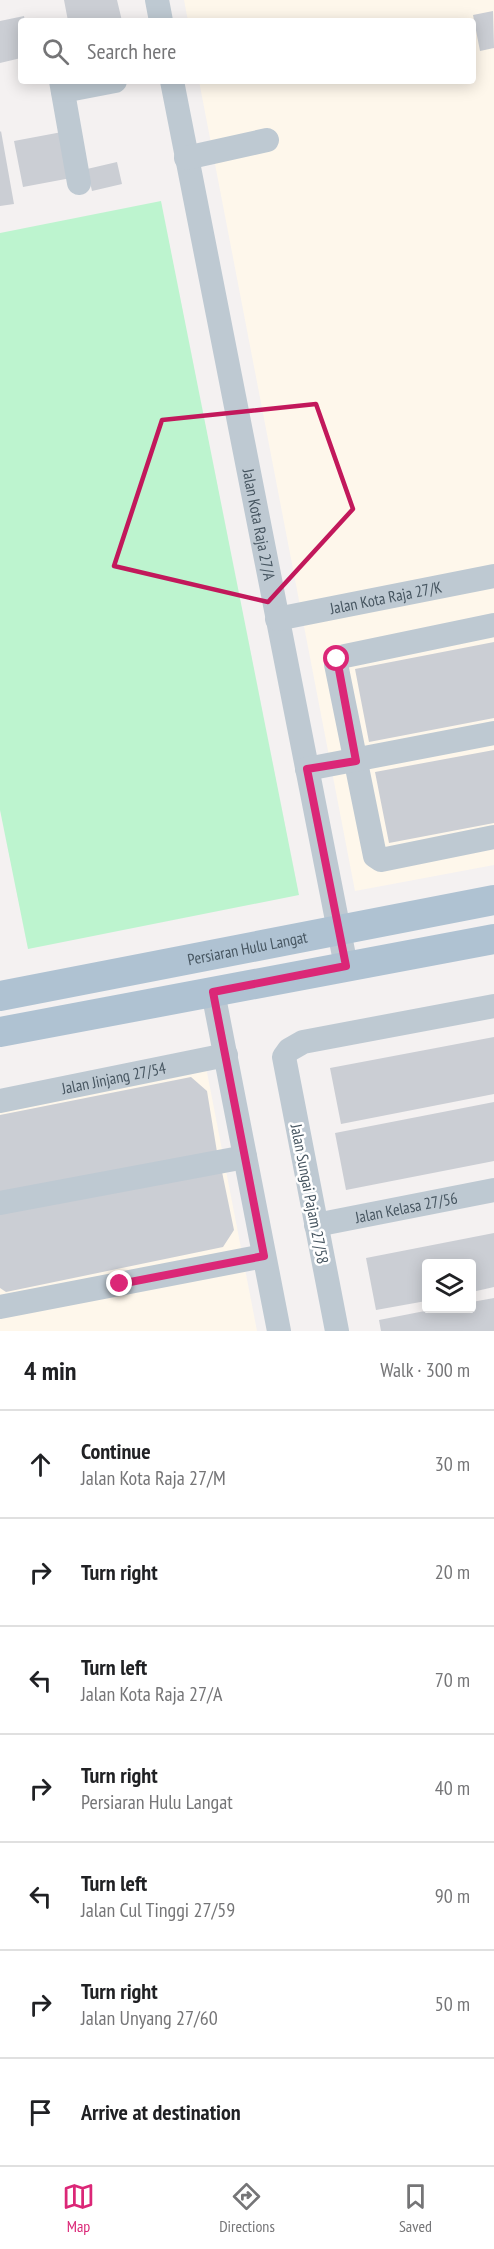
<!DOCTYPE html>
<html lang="en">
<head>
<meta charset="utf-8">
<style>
	body { margin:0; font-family:"PT Sans Narrow",sans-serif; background:#f2f2f2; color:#202124 }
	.controls { position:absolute; right:18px; bottom:18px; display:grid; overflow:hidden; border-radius:6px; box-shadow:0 3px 15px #0003 }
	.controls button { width:54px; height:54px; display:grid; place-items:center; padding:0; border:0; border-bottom:2px solid #e0e0e0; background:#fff; color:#202124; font:30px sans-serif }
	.stop { position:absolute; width:18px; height:18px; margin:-14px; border:4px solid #db2777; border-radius:50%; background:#fff }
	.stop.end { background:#db2777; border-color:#fff; box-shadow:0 2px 6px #0008 }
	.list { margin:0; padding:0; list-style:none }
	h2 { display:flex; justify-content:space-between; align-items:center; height:78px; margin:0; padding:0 24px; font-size:26px }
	h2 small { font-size:20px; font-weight:400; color:#757577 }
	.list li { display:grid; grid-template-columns:39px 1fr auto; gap:18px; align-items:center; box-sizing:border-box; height:108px; padding:0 24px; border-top:2px solid #e0e0e0 }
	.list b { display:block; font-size:22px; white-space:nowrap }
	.list p { margin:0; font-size:20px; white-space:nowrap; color:#757577 }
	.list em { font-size:20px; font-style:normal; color:#757577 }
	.icon { flex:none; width:33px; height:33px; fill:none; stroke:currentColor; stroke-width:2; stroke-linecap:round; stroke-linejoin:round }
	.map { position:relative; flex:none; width:494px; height:1331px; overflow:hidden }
	.search { position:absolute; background:#fff; box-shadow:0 3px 15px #0003; left:18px; right:18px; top:18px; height:66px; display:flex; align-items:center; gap:15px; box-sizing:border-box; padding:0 21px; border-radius:6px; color:#757577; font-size:22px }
	.sheet { height:834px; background:#fff }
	nav { display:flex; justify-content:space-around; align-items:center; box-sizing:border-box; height:84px; border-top:2px solid #e0e0e0; background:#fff; font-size:16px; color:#757577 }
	nav a { display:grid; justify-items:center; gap:3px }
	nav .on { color:#db2777 }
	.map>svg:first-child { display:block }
</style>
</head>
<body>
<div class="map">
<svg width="494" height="1331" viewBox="0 0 494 1331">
	<rect width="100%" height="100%" fill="#f4f1f1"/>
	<!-- commercial -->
	<path fill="#fef7eb" d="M184 0H494V865L355 891 199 81H473V21H188Z
		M206 1067 257 1331H0V1107Z"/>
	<!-- green -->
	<path fill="#bdf4cf" d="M161 201 299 895 28 949 0 810V233Z"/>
	<!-- building -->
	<path fill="#cbced4" d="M64 0H117L122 21H68Z
		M493 11 494 48 480 51 473 15Z
		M24 16 25 21H21V58L0 63V21Z
		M1 131 14 204 0 206V132Z
		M62 132 71 178 23 187 14 141Z
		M117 162 122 184 92 191 87 169Z
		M494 642V718L369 742 355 669Z
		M494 750V823L389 843 375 772Z
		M494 1037V1094L341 1124 330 1068Z
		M191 1077 207 1091 217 1152 0 1194V1115Z
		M494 1102V1161L346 1190 335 1133Z
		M221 1167 234 1230 223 1247 6 1292 0 1288V1211Z
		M494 1233V1287L472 1292 471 1263H426V1301L376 1310 366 1258Z
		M494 1298V1331H381L379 1320 440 1308H472V1302Z"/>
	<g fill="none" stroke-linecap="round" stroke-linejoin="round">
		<!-- minor -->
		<g stroke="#bec9d2" stroke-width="24">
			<path d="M157 0 161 21"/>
			<path d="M61 81 79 183"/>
			<path id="s1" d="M172 81 346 966"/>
			<path d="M63 91 115 81"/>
			<path d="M186 158 267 140"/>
			<path id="s2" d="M277 619 494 576"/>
			<path d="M494 625 345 656 337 659 336 664 375 856 381 860 494 837"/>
			<path d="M307 769 494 733"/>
			<path d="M213 992 279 1331"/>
			<path id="s3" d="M0 1101 226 1055"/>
			<path d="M0 1203 245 1157"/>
			<path id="s4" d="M316 1225 494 1190"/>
			<path d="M0 1307 264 1256"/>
			<path d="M337 1331 284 1057 289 1050 303 1042 494 1006"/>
		</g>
		<!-- major -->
		<g stroke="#afc2d2" stroke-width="30">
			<path id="s5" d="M0 996 494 900"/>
			<path d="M0 1032 494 939"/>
		</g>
	</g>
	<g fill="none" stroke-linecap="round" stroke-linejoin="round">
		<!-- route -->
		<path stroke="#db2777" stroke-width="8" d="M120 1284 264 1256 213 992 346 966 307 769 356 761 337 659"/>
	</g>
	<!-- marked area -->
	<path fill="none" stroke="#c2185b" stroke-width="4.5" stroke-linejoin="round" d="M316 404 353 509 268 602 114 566 162 420Z"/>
	<g text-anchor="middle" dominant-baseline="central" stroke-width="5" stroke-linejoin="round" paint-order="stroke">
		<!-- street labels -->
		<g font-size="16" fill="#475661" stroke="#fff">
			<text stroke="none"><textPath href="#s1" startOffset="452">Jalan Kota Raja 27/A</textPath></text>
			<text stroke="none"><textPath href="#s2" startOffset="111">Jalan Kota Raja 27/K</textPath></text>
			<text stroke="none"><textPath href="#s5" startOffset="252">Persiaran Hulu Langat</textPath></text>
			<text stroke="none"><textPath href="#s3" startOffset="116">Jalan Jinjang 27/54</textPath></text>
			<text transform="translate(310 1194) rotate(79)">Jalan Sungai Pajam 27/58</text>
			<text stroke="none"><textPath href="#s4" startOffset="92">Jalan Kelasa 27/56</textPath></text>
		</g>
	</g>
</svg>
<div class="controls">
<button><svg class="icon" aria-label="layers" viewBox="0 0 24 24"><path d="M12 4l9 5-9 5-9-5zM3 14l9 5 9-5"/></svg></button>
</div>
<div class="stop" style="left:337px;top:659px"></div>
<div class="stop end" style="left:120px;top:1284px"></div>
<div class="search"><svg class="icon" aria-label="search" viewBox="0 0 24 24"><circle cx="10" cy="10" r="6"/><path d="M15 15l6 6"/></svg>Search here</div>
</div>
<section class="sheet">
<h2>4 min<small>Walk · 300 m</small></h2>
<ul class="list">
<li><svg class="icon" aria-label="ahead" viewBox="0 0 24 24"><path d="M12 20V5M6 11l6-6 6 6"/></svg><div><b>Continue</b><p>Jalan Kota Raja 27/M</p></div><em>30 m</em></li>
<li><svg class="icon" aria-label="right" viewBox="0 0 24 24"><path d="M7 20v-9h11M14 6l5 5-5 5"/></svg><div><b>Turn right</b></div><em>20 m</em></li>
<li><svg class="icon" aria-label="left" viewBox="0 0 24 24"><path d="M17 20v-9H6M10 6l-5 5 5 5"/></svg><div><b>Turn left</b><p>Jalan Kota Raja 27/A</p></div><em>70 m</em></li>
<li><svg class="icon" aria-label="right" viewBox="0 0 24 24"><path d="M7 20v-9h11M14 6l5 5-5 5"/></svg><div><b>Turn right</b><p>Persiaran Hulu Langat</p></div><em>40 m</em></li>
<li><svg class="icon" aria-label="left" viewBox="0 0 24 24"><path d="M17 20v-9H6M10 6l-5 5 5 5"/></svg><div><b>Turn left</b><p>Jalan Cul Tinggi 27/59</p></div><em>90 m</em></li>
<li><svg class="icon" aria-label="right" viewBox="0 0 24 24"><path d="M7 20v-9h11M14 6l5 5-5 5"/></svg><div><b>Turn right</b><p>Jalan Unyang 27/60</p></div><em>50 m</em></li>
<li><svg class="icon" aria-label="arrive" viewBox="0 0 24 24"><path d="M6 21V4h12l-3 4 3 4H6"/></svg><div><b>Arrive at destination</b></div></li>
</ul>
</section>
<nav>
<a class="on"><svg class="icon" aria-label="map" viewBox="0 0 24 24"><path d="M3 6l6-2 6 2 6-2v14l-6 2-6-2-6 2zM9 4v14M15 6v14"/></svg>Map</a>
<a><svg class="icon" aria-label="directions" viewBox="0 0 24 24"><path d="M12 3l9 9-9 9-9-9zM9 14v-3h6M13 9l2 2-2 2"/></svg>Directions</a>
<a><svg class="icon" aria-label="saved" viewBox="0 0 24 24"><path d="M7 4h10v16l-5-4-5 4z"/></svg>Saved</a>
</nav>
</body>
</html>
